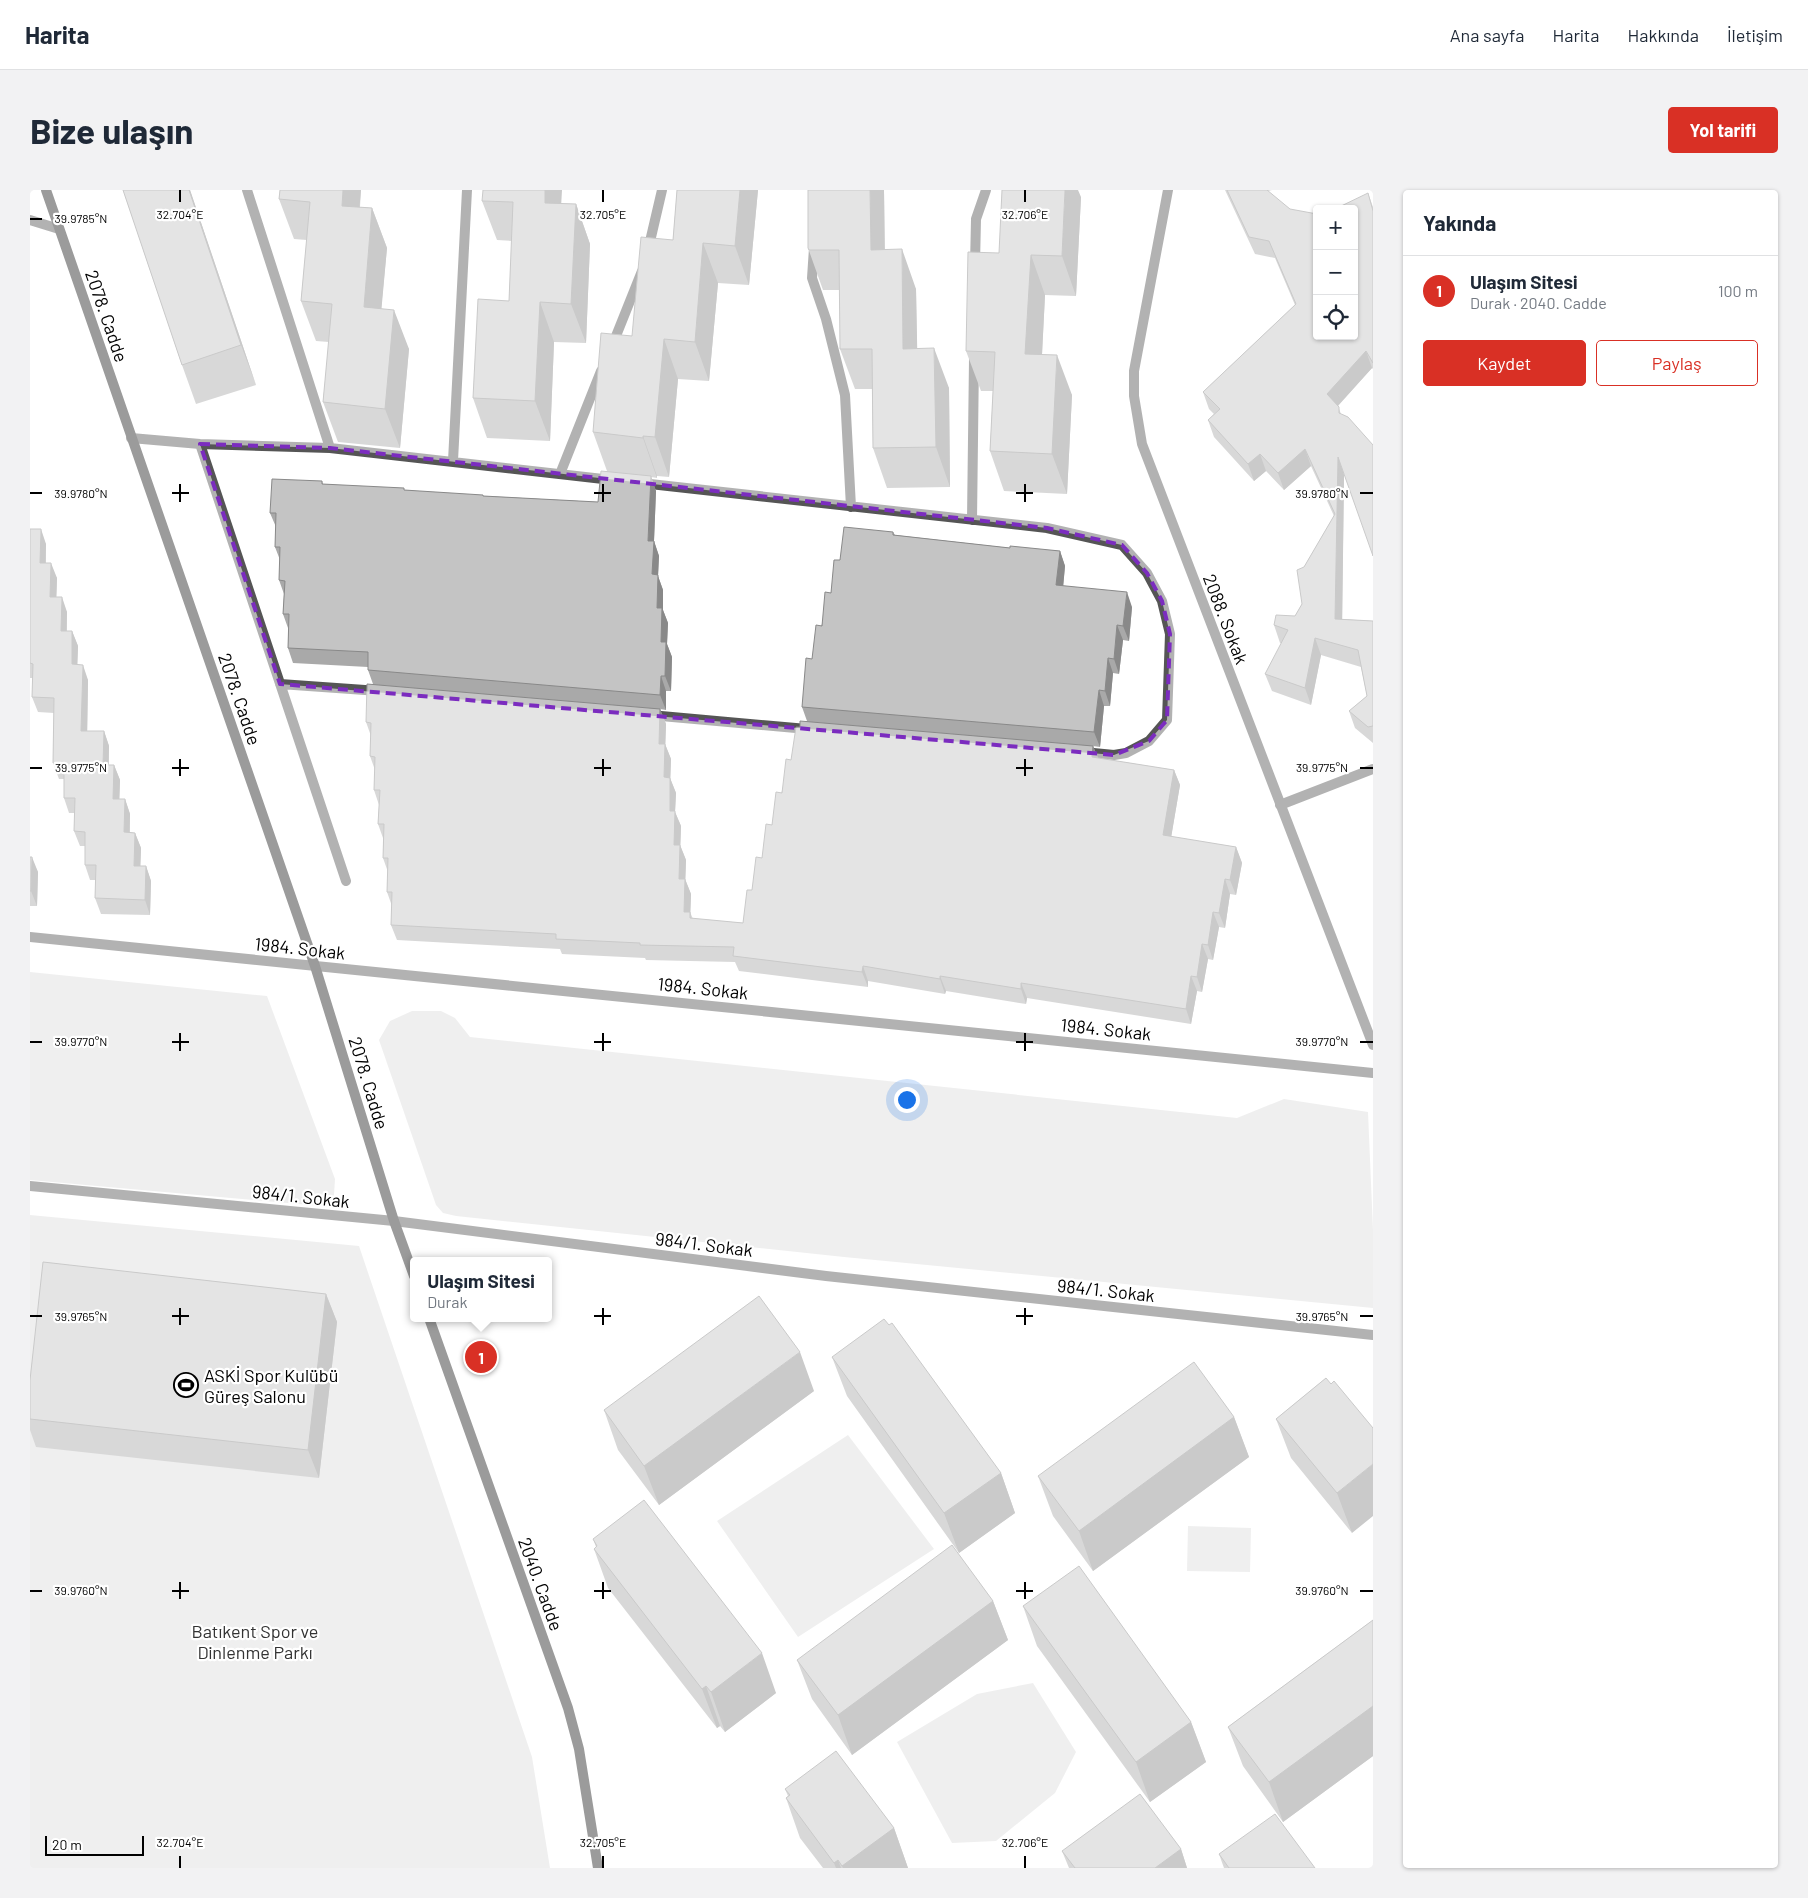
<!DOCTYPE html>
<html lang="tr">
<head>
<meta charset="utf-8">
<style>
	body { margin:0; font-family:Barlow,sans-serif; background:#f2f2f3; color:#1f2937 }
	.controls { position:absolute; right:15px; top:15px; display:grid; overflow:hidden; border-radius:5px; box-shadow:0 1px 4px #0004 }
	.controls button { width:45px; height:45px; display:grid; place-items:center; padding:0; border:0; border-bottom:1px solid #e0e1e3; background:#fff; color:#1f2937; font:25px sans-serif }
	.scale { position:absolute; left:15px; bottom:12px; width:99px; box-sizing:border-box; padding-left:5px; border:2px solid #000; border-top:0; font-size:14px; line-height:18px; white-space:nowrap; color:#000; -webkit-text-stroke:4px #fff; paint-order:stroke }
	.you { position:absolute; left:876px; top:909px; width:18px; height:18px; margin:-12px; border:4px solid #fff; border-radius:50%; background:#1a73e8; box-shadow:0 0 0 8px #1a73e833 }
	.badge { display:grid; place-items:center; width:32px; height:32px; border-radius:50%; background:#d93025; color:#fff; font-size:16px; font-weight:700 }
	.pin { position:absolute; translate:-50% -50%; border:2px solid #fff; box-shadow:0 1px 5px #0006 }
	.popup { position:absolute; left:380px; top:1067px; width:142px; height:65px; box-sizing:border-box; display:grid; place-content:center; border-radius:5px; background:#fff; filter:drop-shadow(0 1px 4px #0005); font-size:16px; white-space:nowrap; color:#747a83 }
	.popup b { font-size:19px; color:#1f2937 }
	.popup::after { content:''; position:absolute; left:50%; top:100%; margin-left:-10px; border:10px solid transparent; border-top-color:#fff }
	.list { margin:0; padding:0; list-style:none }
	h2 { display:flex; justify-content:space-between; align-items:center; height:65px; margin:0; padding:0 20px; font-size:21px }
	h2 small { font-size:16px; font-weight:400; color:#747a83 }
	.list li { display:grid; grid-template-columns:32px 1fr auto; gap:15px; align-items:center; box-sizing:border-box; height:70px; padding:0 20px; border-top:1px solid #e0e1e3 }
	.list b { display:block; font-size:19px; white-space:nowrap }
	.list p { margin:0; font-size:16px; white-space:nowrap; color:#747a83 }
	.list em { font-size:16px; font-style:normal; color:#747a83 }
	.actions { display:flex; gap:10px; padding:15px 20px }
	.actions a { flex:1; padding:11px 0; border:1px solid #d93025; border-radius:5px; text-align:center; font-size:18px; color:#d93025 }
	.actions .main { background:#d93025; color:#fff }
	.icon { flex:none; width:28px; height:28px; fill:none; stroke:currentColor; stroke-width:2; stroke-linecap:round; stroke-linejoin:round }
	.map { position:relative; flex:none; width:1343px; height:1678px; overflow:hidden; border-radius:5px }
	header { display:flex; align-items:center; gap:30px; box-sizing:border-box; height:70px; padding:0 25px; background:#fff; border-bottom:1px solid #e0e1e3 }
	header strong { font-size:24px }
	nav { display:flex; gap:28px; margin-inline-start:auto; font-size:18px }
	.intro { display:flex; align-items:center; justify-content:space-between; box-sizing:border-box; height:120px; padding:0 30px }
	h1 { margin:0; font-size:35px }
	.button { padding:12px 22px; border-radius:5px; background:#d93025; color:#fff; font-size:18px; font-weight:700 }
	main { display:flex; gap:30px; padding:0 30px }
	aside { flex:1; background:#fff; border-radius:5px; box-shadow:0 1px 4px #0004 }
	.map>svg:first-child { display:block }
</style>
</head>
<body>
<header>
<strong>Harita</strong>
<nav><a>Ana sayfa</a><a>Harita</a><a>Hakkında</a><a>İletişim</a></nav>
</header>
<div class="intro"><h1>Bize ulaşın</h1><a class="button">Yol tarifi</a></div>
<main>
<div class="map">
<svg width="1343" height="1678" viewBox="0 0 1343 1678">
	<rect width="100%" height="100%" fill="#fff"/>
	<!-- green -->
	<path fill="#dcdcdc" d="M0 782 237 806 305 989 304 1005 291 1016 0 990Z
		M382 821H411L425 828 440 847 1207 928 1254 909 1338 922 1343 1040V1118L814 1067 426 1026 413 1023 406 1015 349 850 360 831Z
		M0 1025 329 1056 502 1567 520 1678H0Z
		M818 1245 904 1359 768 1447 687 1331Z
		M1158 1336 1221 1338 1220 1382 1157 1381Z
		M1003 1493 1046 1562 1025 1603 966 1651 922 1653 867 1552 947 1504Z"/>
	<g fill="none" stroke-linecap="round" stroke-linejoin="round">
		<!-- street -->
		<path stroke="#555" stroke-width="10" d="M217 0 300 258
			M1138 0 1104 181V206L1112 254 1343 855
			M0 30 29 39
			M784 58 782 88 796 129 815 205 821 317
			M618 60 632 0
			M945 75 946 29 956 0
			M582 156 612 81
			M101 248 170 254 300 258 582 290
			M170 254 316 691
			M423 271 437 0
			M530 284 571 181
			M611 293 1017 338 1092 355 1117 383 1132 411 1140 444 1137 530 1119 551 1096 563 1084 565 1053 562
			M942 330 944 169
			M250 494 349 501
			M620 525 777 539
			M1250 615 1343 579
			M0 747 1343 883
			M0 996 364 1031 796 1086 1343 1145"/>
		<!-- secondary -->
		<path stroke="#222" stroke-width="10" d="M16 0 285 776 364 1031 384 1086
			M399 1128 538 1518 549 1559 568 1678"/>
	</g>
	<!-- wall -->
	<path fill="#a9a9a9" d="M93 0H160L226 195 166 214 152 175Z
		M250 0H331L330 17 342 18 357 58 351 119 379 159 370 258 308 252 293 212 299 152 286 151 271 111 277 50 264 49 249 9Z
		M647 0H728L719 95 688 93 679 191 648 189 639 287 627 286V288L621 287 626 301 624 351 629 366 628 386 633 400V420L638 433 637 454 642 467 641 501H636V520L630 519 636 534 635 554 641 569 640 588 646 603 645 622 651 636 650 655 656 670 655 689 661 704 660 722 663 729 713 733 761 570 770 537 777 531 772 517 782 469 810 370 863 342 865 345 980 358 1030 361 1035 376 1033 396 1102 417 1099 451 1093 450 1089 484 1083 483 1080 516H1074L1070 557 1063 556 1068 568 1144 580 1150 595 1141 647 1206 657 1212 673 1206 705 1200 704 1195 738 1189 737 1183 770 1178 769 1172 802 1167 801 1161 834 997 808 996 814 916 801 915 804 838 791V797L709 781 705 772 616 770 615 768 532 764 530 759 367 750 361 735 362 716 357 702 358 682 353 668V648L348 634 349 615 344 600 345 580 340 566 341 546 336 532 343 494 338 480V477L263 473 258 458V438L253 424 254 404 249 390 250 370 245 357 246 337 240 323 292 291 293 294 454 306 568 312 577 281 563 242 643 50Z
		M854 0 855 60 886 99 887 158 919 198 920 297 857 298 843 258 842 199H825L810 159V100H793L778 58Z
		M1195 0H1242L1238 1 1287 146 1338 3 1343 17V179L1342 178 1308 216 1311 224 1314 285 1312 429 1343 431V553L1325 538 1319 521 1337 506 1331 477 1291 465 1281 515 1242 501 1235 484 1252 453H1250L1244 435 1265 426 1272 414 1274 377 1304 326 1281 276 1254 300 1236 281 1224 291 1184 247 1178 230 1184 224 1179 219 1173 202 1265 115 1245 68 1225 64Z
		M1051 7 1046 106 1015 105 1012 165 1042 205 1037 304 974 301 960 261 963 201H951L936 161 969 63Z
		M452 11 546 14 560 54 556 153 524 152 520 251 457 248 443 208 479 111 482 51 467 50Z
		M0 339 16 354V373L27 388 26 407 37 422V441H42L48 456 47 474 58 490 57 541H74L79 556V575H84L90 590 89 609H95L100 624V642L105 643 111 658 110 676H116L121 691 120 725 71 724 65 708 66 690H60L55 675V656H50L44 641 45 623H39L34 608V589H29L23 573 24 523 8 522 2 507 3 488H0Z
		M0 667 8 682 7 716H0Z
		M296 1104 307 1132 289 1288 6 1257 0 1240V1190Z
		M802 1167 971 1283 985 1323 929 1363 817 1206Z
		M1296 1188 1322 1343 1261 1268 1246 1229Z
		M784 1201 629 1315 588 1260 574 1220Z
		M1204 1227 1219 1267 1063 1381 1023 1326 1008 1286Z
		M563 1349 746 1503 695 1542 690 1536 687 1538 578 1398 564 1359 566 1357Z
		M963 1411 978 1450 822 1565 782 1509 767 1470Z
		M993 1416 1161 1532 1176 1572 1120 1612 1007 1456Z
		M1343 1430V1566L1253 1632 1213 1576 1198 1537Z
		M755 1599 864 1638 878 1678H793L770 1648 756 1608 758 1606Z
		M1151 1659 1157 1678H1039L1032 1661Z
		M1189 1664 1285 1678H1194Z"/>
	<!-- shaded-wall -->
	<path fill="#898989" d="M159 0H160L226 195 211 155Z
		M313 0H331L326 55 312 16Z
		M515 0H532L529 53 515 13Z
		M710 0H728L719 95 705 56Z
		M840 0H854L855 100 841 60Z
		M1035 0H1048L1051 7 1046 106 1032 66Z
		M546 14 560 54 556 153 541 114Z
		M342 18 357 58 348 157 334 117Z
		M673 53 688 93 679 191 665 152Z
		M872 59 886 99 888 198 873 159Z
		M1001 65 1015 105 1010 203 995 164Z
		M510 112 524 152 520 251 505 211Z
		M364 120 379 159 370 258 355 219Z
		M634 149 648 189 639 287 625 247Z
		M904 158 919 198 920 297 906 257Z
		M1336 161 1342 178 1303 221 1297 204Z
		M1027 165 1042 205 1037 304 1022 264Z
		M613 246 627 286V288L613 248Z
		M1275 259 1281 276 1254 300 1248 283Z
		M1230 264 1236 281 1224 291 1218 274Z
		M1308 267 1314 285 1312 446 1305 429Z
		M621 286 626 301 624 351 629 366 628 386 633 400V420L638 433 637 454 642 467 641 501 635 486 618 351Z
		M11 339 16 354 15 388 10 373Z
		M1030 361 1035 376 1032 410 1026 395Z
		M21 373 27 388 26 422 20 407Z
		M1097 402 1102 417 1099 451 1093 436Z
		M32 407 37 422 36 456 31 441Z
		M1087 435 1093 450 1089 484 1084 469Z
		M42 441 48 456 47 489 42 474Z
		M1285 448 1291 465 1281 515 1275 498Z
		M1078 468 1083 483 1080 516 1075 501Z
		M53 475 58 490 57 556 51 541Z
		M631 486 636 501V520L630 505Z
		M1069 500 1074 516 1070 557 1064 542Z
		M630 519 636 534 635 569 629 554Z
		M74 541 79 556 78 590 73 575Z
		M635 554 641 569 640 602 634 587Z
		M1063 556 1069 571 1062 567Z
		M84 575 90 590 89 624 83 609Z
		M1144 580 1150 595 1139 660 1133 645Z
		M640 588 646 603 645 622 651 636 650 670 644 655 640 621Z
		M95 609 100 624 99 657 94 642Z
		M105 643 111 658 110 691 104 676Z
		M650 655 656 670 655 704 649 689Z
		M1206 657 1212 673 1206 705 1200 690Z
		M2 667 8 682 7 716 1 701Z
		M116 676 121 691 120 725 115 710Z
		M655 689 661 704 660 737 654 722Z
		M1195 689 1200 704 1195 738 1189 723Z
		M1183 722 1189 737 1183 770 1178 755Z
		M1172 754 1178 769 1172 802 1167 787Z
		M833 776 838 791V797L832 782Z
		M910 786 916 801 915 804 910 789Z
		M1161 786 1167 801 1161 834 1156 819Z
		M991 793 997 808 996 814 991 799Z
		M296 1104 307 1132 289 1288 278 1260Z
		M770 1162 784 1201 629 1315 614 1276Z
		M1204 1227 1219 1267 1063 1381 1049 1341Z
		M1343 1274V1326L1322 1343 1307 1303Z
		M971 1283 985 1323 929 1363 914 1323Z
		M963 1411 978 1450 822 1565 808 1525Z
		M732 1463 746 1503 695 1542 681 1502Z
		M676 1496 690 1536 687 1538 672 1499Z
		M1343 1516V1566L1253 1632 1239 1592Z
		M1161 1532 1176 1572 1120 1612 1106 1572Z
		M864 1638 878 1678H813L812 1676Z
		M1151 1659 1157 1678H1125Z
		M808 1670 811 1678H806L804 1673Z"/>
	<!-- building -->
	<path fill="#c4c4c4" stroke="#898989" d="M93 0H159L211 155 152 175Z
		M250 0H313L312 16 342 18 334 117 364 120 355 219 293 212 302 114 271 111 280 12 249 9Z
		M453 0H515V13L546 14 541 114 510 112 505 211 443 208 448 109 479 111 483 12 452 11Z
		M647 0H710L705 56 673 53 665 152 634 149 625 247 613 246V248L563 242 571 143 602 146 611 47 643 50Z
		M778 0H840L841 60 872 59 873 159 904 158 906 257 843 258 842 159H810L809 60H779L778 58Z
		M972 0H1035L1032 66 1001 65 995 164 1027 165 1022 264 960 261 965 162 936 161 938 62 969 63Z
		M1197 0H1237L1260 19 1287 24V146H1324V19H1305L1338 3 1343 21V173L1336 161 1297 204 1309 217V223L1318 227 1343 255V366L1308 267 1305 429 1343 431V536L1338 537 1319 521 1337 506 1328 460 1285 448 1275 498 1235 484 1258 440 1244 435 1246 425 1265 426 1272 414 1267 380 1274 377 1305 324 1275 259 1248 283 1230 264 1218 274 1178 230 1190 219 1173 202 1266 114 1239 51 1219 47Z
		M571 281 621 286 618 351H624L622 384 628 385 627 418H632L631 452H636L635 486H631L630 505 338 480V462L258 458 259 424H253L255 391 249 390 250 357H245L246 323H240L242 289 292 291V294L374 298V300L453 305V306L568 312Z
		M814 337 863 342V345L980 358V356L1030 361 1026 395 1097 402 1093 436 1087 435 1084 469 1078 468 1075 501 1069 500 1064 542 772 517 776 468 782 469 786 435 792 436 795 402 801 403 804 370H810Z
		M0 339H11L10 373H21L20 407H32L31 441H42V474L53 475 51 541H74L73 575H84L83 609H95L94 642 105 643 104 676H116L115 710 65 708 66 675H55V642L44 641 45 608H34V574L23 573 24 508 2 507 3 474 0 473Z
		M337 494 630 519 629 554H635L634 587 640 588V621H645L644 655H650L649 689H655L654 722H660V728L713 733 717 700H722L726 667 732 668 736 634 742 635 746 602 752 603 756 569 761 570 766 537H770V531L1063 556 1062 567 1144 580 1133 645 1206 657 1200 690 1195 689 1189 723 1183 722 1178 755 1172 754 1167 787 1161 786 1156 819 991 793V799L910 786V789L833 776 832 782 703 766 704 757 610 755V753L526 749V744L361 735 362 702H357L358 668H353L354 634H348L350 600H344L345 567 340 566 341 533 336 532Z
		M0 667H2L1 701H0Z
		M13 1072 296 1104 278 1260 0 1229V1190Z
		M729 1106 770 1162 614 1276 574 1220Z
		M854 1129 859 1135 862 1133 971 1283 914 1323 802 1167Z
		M1164 1172 1204 1227 1049 1341 1008 1286Z
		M1296 1188 1301 1194 1304 1191 1343 1238V1274L1307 1303 1246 1229Z
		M614 1310 732 1463 681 1502 676 1496 672 1499 564 1359 567 1356 563 1349Z
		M922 1355 963 1411 808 1525 767 1470Z
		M1049 1376 1161 1532 1106 1572 993 1416Z
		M1343 1430V1516L1239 1592 1198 1537Z
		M806 1561 864 1638 812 1676 808 1670 804 1673 756 1608 760 1605 755 1599Z
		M1110 1604 1151 1659 1125 1678H1045L1032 1661Z
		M1245 1624 1285 1678H1199L1189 1664Z"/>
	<!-- marked area -->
	<path d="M0 0H1343V1678H0ZM170 254 300 258 1017 338 1092 355 1117 383 1132 411 1140 444 1137 530 1119 551 1084 565 250 494Z" fill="#fff" fill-opacity=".55" fill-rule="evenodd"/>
	<path fill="none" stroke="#7b2cbf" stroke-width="4" stroke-dasharray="10 6" stroke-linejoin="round" d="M170 254 300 258 1017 338 1092 355 1117 383 1132 411 1140 444 1137 530 1119 551 1084 565 250 494Z"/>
	<!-- ticks -->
	<path fill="none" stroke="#000" stroke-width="2" d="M150 0V12M573 0V12M995 0V12M0 29H12M150 294V312M573 294V312M995 294V312M0 303H12M142 303H159M564 303H581M986 303H1003M1330 303H1343M150 569V586M573 569V586M995 569V586M0 578H12M142 578H159M564 578H581M986 578H1003M1330 578H1343M150 843V861M573 843V861M995 843V861M0 852H12M142 852H159M564 852H581M986 852H1003M1330 852H1343M150 1118V1135M573 1118V1135M995 1118V1135M0 1126H12M142 1126H159M564 1126H581M986 1126H1003M1330 1126H1343M150 1392V1409M573 1392V1409M995 1392V1409M0 1401H12M142 1401H159M564 1401H581M986 1401H1003M1330 1401H1343M150 1666V1678M573 1666V1678M995 1666V1678"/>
	<!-- icons -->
	<defs>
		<symbol id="stadium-ring" viewBox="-11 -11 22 22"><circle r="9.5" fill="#fff" stroke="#000" stroke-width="1.5"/><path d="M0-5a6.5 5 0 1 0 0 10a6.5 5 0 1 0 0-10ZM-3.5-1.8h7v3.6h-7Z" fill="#000"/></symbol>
	</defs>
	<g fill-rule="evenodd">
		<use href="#stadium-ring" x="142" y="1181" width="28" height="28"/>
	</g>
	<g text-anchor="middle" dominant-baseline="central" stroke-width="4.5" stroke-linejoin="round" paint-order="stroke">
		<!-- street labels -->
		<g font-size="18" fill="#000" stroke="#fff">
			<text transform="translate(77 126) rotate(71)">2078. Cadde</text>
			<text transform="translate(1196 429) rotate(69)">2088. Sokak</text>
			<text transform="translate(210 509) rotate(71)">2078. Cadde</text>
			<text transform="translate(270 758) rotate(6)">1984. Sokak</text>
			<text transform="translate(673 798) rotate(6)">1984. Sokak</text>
			<text transform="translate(1076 839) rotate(6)">1984. Sokak</text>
			<text transform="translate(339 893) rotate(73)">2078. Cadde</text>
			<text transform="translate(271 1006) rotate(6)">984/1. Sokak</text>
			<text transform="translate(674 1054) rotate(7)">984/1. Sokak</text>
			<text transform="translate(1076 1100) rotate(6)">984/1. Sokak</text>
			<text transform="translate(511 1394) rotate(70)">2040. Cadde</text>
		</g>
		<!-- poi labels -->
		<g font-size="18" fill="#000" stroke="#fff" text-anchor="start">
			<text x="174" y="1185">ASKİ Spor Kulübü<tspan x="174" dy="21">Güreş Salonu</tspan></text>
		</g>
		<!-- park labels -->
		<g font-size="18" fill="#333" stroke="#fff">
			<text x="225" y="1441">Batıkent Spor ve<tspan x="225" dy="21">Dinlenme Parkı</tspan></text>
		</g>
	</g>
	<g font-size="12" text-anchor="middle" fill="#000" stroke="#fff" stroke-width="4.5" stroke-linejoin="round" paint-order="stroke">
		<text x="150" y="29">32.704°E</text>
		<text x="573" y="29">32.705°E</text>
		<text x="995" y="29">32.706°E</text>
		<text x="51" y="33">39.9785°N</text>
		<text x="51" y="308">39.9780°N</text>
		<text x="1292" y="308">39.9780°N</text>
		<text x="51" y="582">39.9775°N</text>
		<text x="1292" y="582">39.9775°N</text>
		<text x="51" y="856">39.9770°N</text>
		<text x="1292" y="856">39.9770°N</text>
		<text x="51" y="1131">39.9765°N</text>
		<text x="1292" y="1131">39.9765°N</text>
		<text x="51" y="1405">39.9760°N</text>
		<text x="1292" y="1405">39.9760°N</text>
		<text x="150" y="1657">32.704°E</text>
		<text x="573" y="1657">32.705°E</text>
		<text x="995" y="1657">32.706°E</text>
	</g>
</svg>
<div class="controls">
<button>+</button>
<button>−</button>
<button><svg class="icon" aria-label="locate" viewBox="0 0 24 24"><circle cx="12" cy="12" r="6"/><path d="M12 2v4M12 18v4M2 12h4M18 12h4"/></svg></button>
</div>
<div class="scale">20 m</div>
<div class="you"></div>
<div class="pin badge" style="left:451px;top:1167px">1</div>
<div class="popup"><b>Ulaşım Sitesi</b>Durak</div>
</div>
<aside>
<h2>Yakında<small></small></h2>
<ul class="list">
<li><span class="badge">1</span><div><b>Ulaşım Sitesi</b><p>Durak · 2040. Cadde</p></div><em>100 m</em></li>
</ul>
<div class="actions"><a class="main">Kaydet</a><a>Paylaş</a></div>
</aside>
</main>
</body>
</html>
